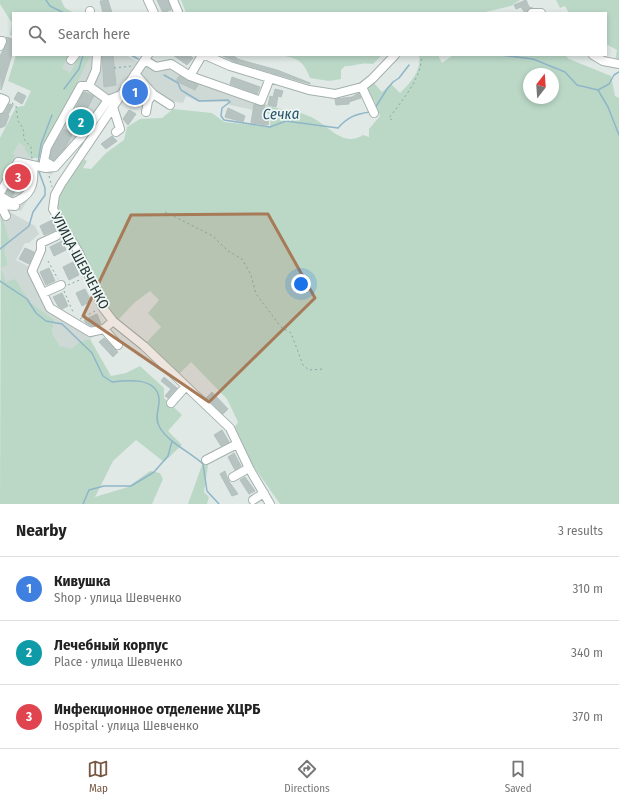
<!DOCTYPE html>
<html lang="en">
<head>
<meta charset="utf-8">
<style>
	body { margin:0; font-family:"Fira Sans Condensed",sans-serif; background:#f2f2f2; color:#222 }
	.compass { position:absolute; left:523px; top:68px; width:36px; height:36px; border-radius:50%; background:#fff; box-shadow:0 2px 6px #0003; rotate:17deg }
	.you { position:absolute; left:301px; top:284px; width:14px; height:14px; margin:-10px; border:3px solid #fff; border-radius:50%; background:#1a73e8; box-shadow:0 0 0 6px #1a73e833 }
	.badge { display:grid; place-items:center; width:26px; height:26px; border-radius:50%; background:#775741; color:#fff; font-size:13px; font-weight:700 }
	.pin { position:absolute; translate:-50% -50%; border:2px solid #fff; box-shadow:0 1px 4px #0006 }
	.list { margin:0; padding:0; list-style:none }
	h2 { display:flex; justify-content:space-between; align-items:center; height:52px; margin:0; padding:0 16px; font-size:17px }
	h2 small { font-size:13px; font-weight:400; color:#767676 }
	.list li { display:grid; grid-template-columns:26px 1fr auto; gap:12px; align-items:center; box-sizing:border-box; height:64px; padding:0 16px; border-top:1px solid #e0e0e0 }
	.list b { display:block; font-size:15px; white-space:nowrap }
	.list p { margin:0; font-size:13px; white-space:nowrap; color:#767676 }
	.list em { font-size:13px; font-style:normal; color:#767676 }
	.icon { flex:none; width:22px; height:22px; fill:none; stroke:currentColor; stroke-width:2; stroke-linecap:round; stroke-linejoin:round }
	.map { position:relative; flex:none; width:619px; height:504px; overflow:hidden }
	.search { position:absolute; background:#fff; box-shadow:0 2px 6px #0003; left:12px; right:12px; top:12px; height:44px; display:flex; align-items:center; gap:10px; box-sizing:border-box; padding:0 14px; border-radius:0px; color:#767676; font-size:15px }
	.sheet { height:244px; background:#fff }
	nav { display:flex; justify-content:space-around; align-items:center; box-sizing:border-box; height:56px; border-top:1px solid #e0e0e0; background:#fff; font-size:11px; color:#767676 }
	nav a { display:grid; justify-items:center; gap:2px }
	nav .on { color:#775741 }
	.map>svg:first-child { display:block }
</style>
</head>
<body>
<div class="map">
<svg width="619" height="504" viewBox="0 0 619 504">
	<rect width="100%" height="100%" fill="#e0e9e6"/>
	<!-- built -->
	<path fill="#ced8d5" d="M66 55H126L138 62 113 101 51 175 40 170 59 67Z
		M147 63 170 67 190 78 268 105 269 106 268 113 230 105 227 102H200L186 96 183 103 169 101 157 92 140 74Z
		M19 143 25 147V150L31 158 30 166 35 187 21 211 12 207 8 211 35 226 39 234 29 243H25L16 260 35 270 55 309 86 329 101 333 90 339 81 341 71 350 60 346 52 333 54 320 30 302 15 280 6 283 1 268 8 265 4 250 1 220 0 221V181L14 156 13 154Z"/>
	<!-- green -->
	<path fill="#bbd8c7" fill-rule="evenodd" d="M0 0H61L65 8 75 13H13V36L10 35 12 23 0 4Z
		M181 0H520L511 6 481 13H186Z
		M556 0H619V62H615L617 50 606 44V13H569L565 6 560 8Z
		M16 55H69L62 68 70 73 80 55H91L39 158H31L25 150V147L19 143 13 154 15 156 0 181V138L16 107 24 106 31 91 8 81Z
		M280 55H382L373 64C361 62 356 66 345 66L341 70V79L329 81 310 78C304 61 297 58 280 55Z
		M419 55H438L442 63 453 55H565L569 59 611 76 615 96 619 98V504H280L252 464 235 427 238 422 227 399 191 362 179 374 145 344 161 327 148 313 159 300 150 291 134 303 118 320 106 307 76 239 56 210C60 188 71 176 84 159L87 161 83 168 91 169 106 153 124 140 127 127 140 119 162 118 173 109 212 113 224 122 270 127 271 116 268 113 269 106C283 110 299 111 311 117 328 125 343 148 363 135L369 137V129L380 116 374 100 368 97 365 89 373 82 382 92 391 84 400 93C410 83 422 71 419 55ZM529 74H553V98H529Z
		M1 220H3L9 240 4 250 8 265 1 268 6 282 15 279 30 302 54 320 52 333 60 346 71 349 81 341 90 339 111 376 126 373 140 366 164 388V398L182 415 168 431 182 445 164 462 136 440 113 461 95 497 128 487 150 471 160 473 163 479 152 504H0Z
		M205 464 208 465 204 492 209 497 207 504H188L202 465Z"/>
	<g fill="none" stroke-linecap="round" stroke-linejoin="round">
		<!-- stream -->
		<path stroke="#8eb6c8" stroke-width="1.5" d="M46 0 50 6 64 13
			M131 55 138 59
			M501 55 533 59 565 72 577 85 598 90 609 84 614 75 619 72
			M164 75 178 83 181 90 199 101 228 100 230 102 222 108 221 116 224 120 270 127 286 121 338 128C348 117 355 114 370 112
			M64 89 79 69 83 55
			M598 90 608 107 619 135
			M375 108 387 89 393 82 399 78 409 65
			M38 163 41 144 52 115
			M0 249 29 226 33 212 45 195V188L38 169
			M0 281 27 299 36 313 46 321 62 324 92 353 103 376 112 382C127 380 156 377 159 398 160 408 154 416 159 426 167 442 190 452 203 464L207 491 219 504
			M83 504 89 490 104 486H131L154 472 168 456 172 441"/>
	</g>
	<!-- building -->
	<path fill="#b6c3c0" stroke="#b3c1be" d="M108 0 112 13H103L100 1Z
		M157 0H168L171 10 163 13Z
		M526 0 529 7 533 8 525 13 521 7 516 9 514 5Z
		M6 37 13 39V52L1 90 0 56 7 43Z
		M102 55H113L116 85 104 87Z
		M173 55H189L193 58 187 65Z
		M221 55H231L237 58V59L277 70 310 83V84L235 62Z
		M179 76 198 85 195 90 176 81Z
		M232 77 260 87 257 94 230 84Z
		M275 89 283 91 281 97 278 96 276 107 268 105 270 96 273 97Z
		M18 92 26 96 22 104 14 99Z
		M84 92 94 96 85 112 91 115 76 135 73 133 65 148 54 160 50 158 52 149 64 129 68 131 81 110 76 107Z
		M359 93 361 98 349 102V104L336 105 335 99 352 97Z
		M9 104 13 105 8 115 9 116 5 126 0 128V114L5 112Z
		M254 104 260 106 265 105 262 116 269 117 268 125 251 123Z
		M228 108 245 116 243 122 225 117Z
		M129 110 136 114 128 125 123 119Z
		M112 136 117 141 106 149 101 144Z
		M21 168 28 170 22 180 25 182 20 190 17 188 12 197 6 193Z
		M52 220 56 230 44 235 40 226Z
		M62 241 66 250 54 256 50 247Z
		M25 248 34 252 29 264 19 259Z
		M73 262 79 275 69 280 63 267Z
		M49 268 55 281 46 285 40 272Z
		M85 289 91 301 82 306 76 293Z
		M62 293 68 306 62 309 58 306 53 297Z
		M97 314 101 324 91 326 86 323 84 320Z
		M104 338 118 352 113 357 99 342Z
		M164 377 177 388 168 398 165 396 171 389 161 381Z
		M212 392 228 409 223 414 206 398Z
		M222 430 229 442 221 446 214 435Z
		M234 453 241 466 235 470 228 457Z
		M225 471 228 480 238 494 232 496 220 474Z
		M245 477 255 491 249 494 240 480Z"/>
	<g fill="none" stroke-linecap="round" stroke-linejoin="round">
		<defs>
			<path id="minor" d="M148 0 154 13
				M173 0 178 12 177 13
				M90 11V13
				M532 13H541
				M0 41H2L0 46
				M148 55 61 184 55 195 53 209 79 253 103 308 113 321 144 346 230 428 249 468 270 504
				M205 55 230 66 309 90 335 94 362 87 372 79 395 55
				M593 55 603 61 619 64
				M71 60 75 55
				M145 60 156 67 171 64 190 76 261 101 270 78
				M135 74 153 94 170 105
				M190 76 202 55
				M89 86 96 70 97 55
				M362 87 374 113
				M0 98 5 100 0 109
				M113 107 120 129 116 132
				M146 112 148 101 153 94
				M55 167 44 161 47 147 81 86H89L108 100
				M0 193 18 162 46 168 55 167 81 138 108 100 121 95
				M0 196 12 203C31 197 35 184 33 165
				M0 205 15 206
				M1 206 6 216
				M56 236 41 243V250L32 271 50 308 90 332 104 329 113 321
				M43 293 61 285
				M104 329 118 345
				M171 403 186 386
				M206 460 237 444
				M233 477 249 468
				M253 500 264 493"/>
		</defs>
		<!-- minor casing -->
		<use href="#minor" stroke="#a4b0ad" stroke-width="10"/>
		<!-- path -->
		<path stroke="#84a9a3" stroke-width="1" stroke-dasharray="2 3" stroke-linecap="butt" d="M114 68 132 66
			M12 103 16 106 18 121 23 128 24 139 31 147 32 159
			M392 120 389 118C401 102 424 75 421 55
			M49 176 52 187
			M165 212 213 236 228 251 242 259 251 275 256 294 281 327 291 333 303 365 309 370 323 369
			M48 261 58 279
			M68 285 82 279
			M64 291 73 312
			M80 319 97 310"/>
		<!-- minor -->
		<use href="#minor" stroke="#fff" stroke-width="8"/>
	</g>
	<!-- marked area -->
	<path fill="#a77a58" fill-opacity="0.2" stroke="#a77a58" stroke-width="3" stroke-linejoin="round" d="M268 214 315 298 209 402 83 316 131 215Z"/>
	<g text-anchor="middle" dominant-baseline="central" stroke-width="3.5" stroke-linejoin="round" paint-order="stroke">
		<!-- street labels -->
		<g font-size="14" fill="#233735" stroke="#f0f6f4">
			<text transform="translate(80 261) rotate(62)">УЛИЦА ШЕВЧЕНКО</text>
		</g>
		<!-- water labels -->
		<g font-size="15" font-style="italic" fill="#25556b" stroke="#f0f6f4">
			<text transform="translate(281 114) rotate(-1)">Сечка</text>
		</g>
	</g>
</svg>
<svg class="compass" viewBox="-18 -18 36 36"><path d="M0-13l5 13h-10z" fill="#e53935"/><path d="M0 13l5-13h-10z" fill="#767676"/></svg>
<div class="you"></div>
<div class="pin badge" style="left:135px;top:92px;background:#3f7fe0">1</div>
<div class="pin badge" style="left:81px;top:122px;background:#0f9aa8">2</div>
<div class="pin badge" style="left:18px;top:177px;background:#e0444e">3</div>
<div class="search"><svg class="icon" aria-label="search" viewBox="0 0 24 24"><circle cx="10" cy="10" r="6"/><path d="M15 15l6 6"/></svg>Search here</div>
</div>
<section class="sheet">
<h2>Nearby<small>3 results</small></h2>
<ul class="list">
<li><span class="badge" style="background:#3f7fe0">1</span><div><b>Кивушка</b><p>Shop · улица Шевченко</p></div><em>310 m</em></li>
<li><span class="badge" style="background:#0f9aa8">2</span><div><b>Лечебный корпус</b><p>Place · улица Шевченко</p></div><em>340 m</em></li>
<li><span class="badge" style="background:#e0444e">3</span><div><b>Инфекционное отделение ХЦРБ</b><p>Hospital · улица Шевченко</p></div><em>370 m</em></li>
</ul>
</section>
<nav>
<a class="on"><svg class="icon" aria-label="map" viewBox="0 0 24 24"><path d="M3 6l6-2 6 2 6-2v14l-6 2-6-2-6 2zM9 4v14M15 6v14"/></svg>Map</a>
<a><svg class="icon" aria-label="directions" viewBox="0 0 24 24"><path d="M12 3l9 9-9 9-9-9zM9 14v-3h6M13 9l2 2-2 2"/></svg>Directions</a>
<a><svg class="icon" aria-label="saved" viewBox="0 0 24 24"><path d="M7 4h10v16l-5-4-5 4z"/></svg>Saved</a>
</nav>
</body>
</html>
